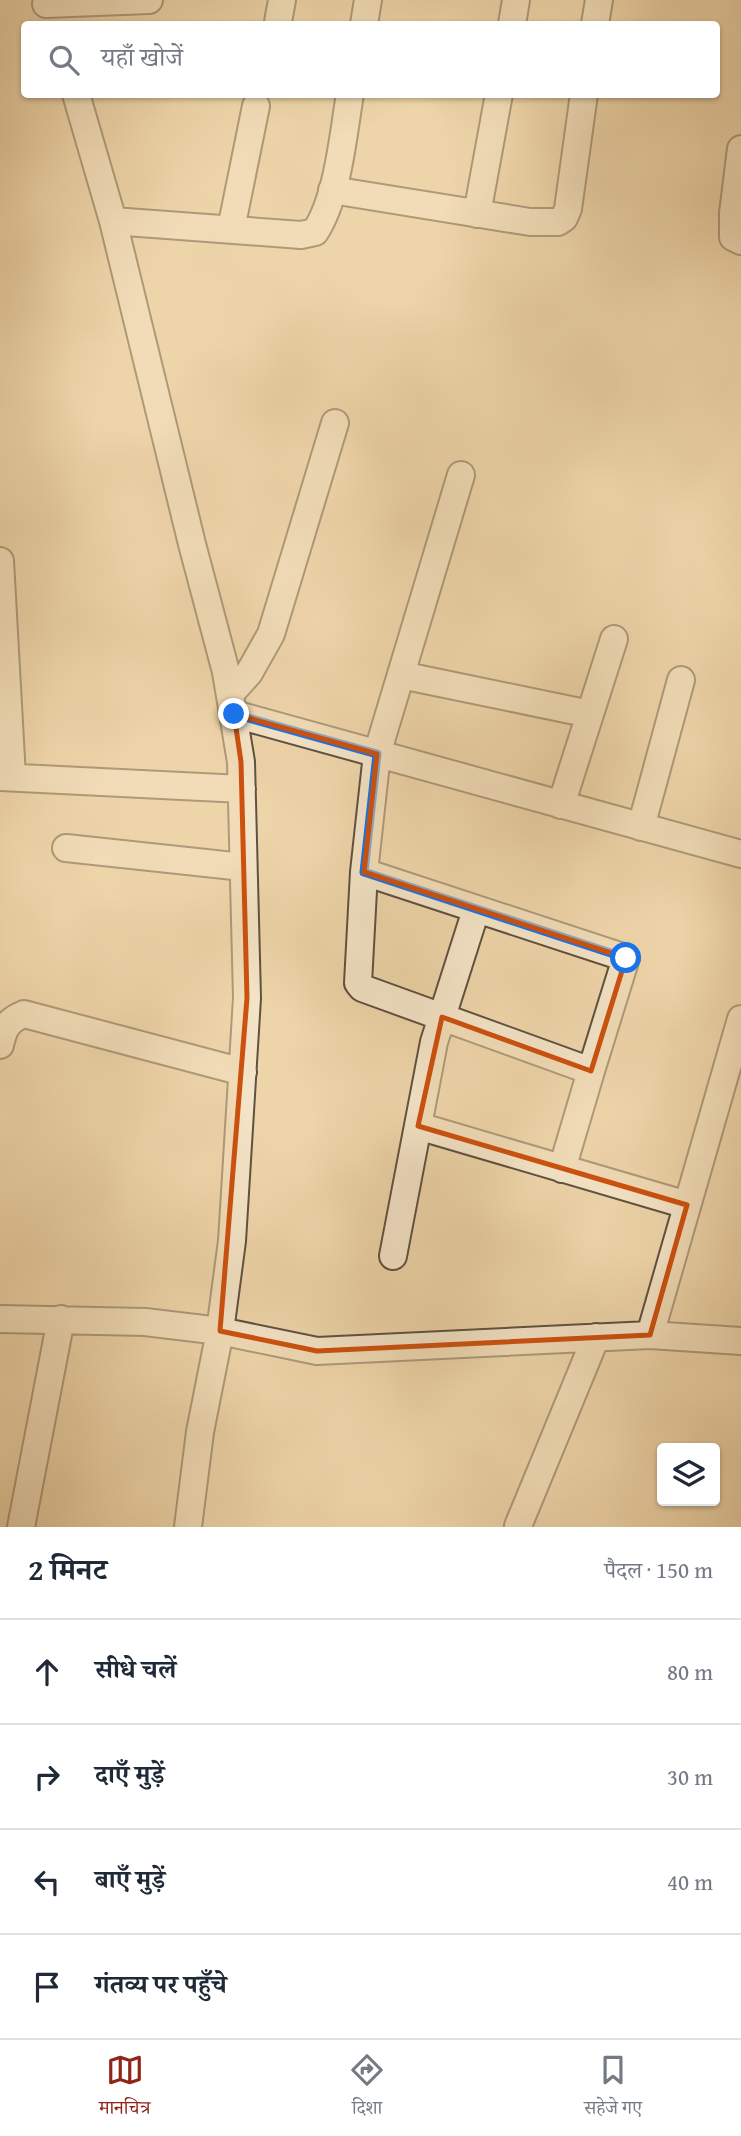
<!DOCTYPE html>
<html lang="hi">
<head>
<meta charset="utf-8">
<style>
	body { margin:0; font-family:"Gentium Book Plus","Noto Serif Devanagari",serif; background:#f2f2f3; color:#1f2937 }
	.controls { position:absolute; right:21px; bottom:21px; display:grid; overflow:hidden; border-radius:7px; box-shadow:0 2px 5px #0004 }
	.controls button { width:63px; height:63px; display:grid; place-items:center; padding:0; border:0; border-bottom:2px solid #e0e1e3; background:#fff; color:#1f2937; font:35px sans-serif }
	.stop { position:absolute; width:21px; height:21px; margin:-16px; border:5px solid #1a73e8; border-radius:50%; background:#fff }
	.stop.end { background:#1a73e8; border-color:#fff; box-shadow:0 2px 7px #0008 }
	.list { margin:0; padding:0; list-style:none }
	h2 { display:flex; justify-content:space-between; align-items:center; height:91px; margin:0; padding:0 28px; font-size:30px }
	h2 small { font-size:23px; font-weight:400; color:#747a83 }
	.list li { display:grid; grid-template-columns:46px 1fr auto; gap:21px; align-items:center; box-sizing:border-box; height:105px; padding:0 28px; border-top:2px solid #e0e1e3 }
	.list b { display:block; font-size:26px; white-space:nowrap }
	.list em { font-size:23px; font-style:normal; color:#747a83 }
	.icon { flex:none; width:38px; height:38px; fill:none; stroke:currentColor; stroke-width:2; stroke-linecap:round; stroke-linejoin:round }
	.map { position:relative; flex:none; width:741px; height:1527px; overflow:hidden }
	.search { position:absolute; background:#fff; box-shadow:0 2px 5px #0004; left:21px; right:21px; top:21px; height:77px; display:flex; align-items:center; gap:18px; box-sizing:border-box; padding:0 24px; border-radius:7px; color:#747a83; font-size:26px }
	.sheet { height:511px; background:#fff }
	nav { display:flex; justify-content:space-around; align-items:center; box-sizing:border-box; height:98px; border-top:2px solid #e0e1e3; background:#fff; font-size:19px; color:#747a83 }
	nav a { display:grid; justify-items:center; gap:4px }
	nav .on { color:#8f2418 }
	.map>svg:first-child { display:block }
</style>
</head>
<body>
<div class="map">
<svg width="741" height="1527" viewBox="0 0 741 1527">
	<rect width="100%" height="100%" fill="#eed5a9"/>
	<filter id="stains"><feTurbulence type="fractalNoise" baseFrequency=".00286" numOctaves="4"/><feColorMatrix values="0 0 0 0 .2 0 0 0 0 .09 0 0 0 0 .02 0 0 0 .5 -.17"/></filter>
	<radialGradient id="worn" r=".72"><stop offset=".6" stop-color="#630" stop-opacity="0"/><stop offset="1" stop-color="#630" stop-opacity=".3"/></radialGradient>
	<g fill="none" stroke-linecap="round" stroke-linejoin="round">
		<defs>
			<path id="minor" d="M46 4 149 0
				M278 22 282 0
				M364 24 368 0
				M512 24 516 0
				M595 24 599 0
				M76 94 113 221 192 544 226 672 241 762 247 998 232 1241 220 1331 200 1432 188 1527
				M741 149 733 213V237L741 241
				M332 190 530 222H558L564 218 568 209 584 94
				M477 214 499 94
				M113 221 301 235 315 232C338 197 343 136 350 94
				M231 229 256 106
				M0 561 12 777
				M401 675 590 714
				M230 694 249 673 271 634 335 423
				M234 714 741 854
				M0 777 242 789
				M561 805 614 639
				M641 827 681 680
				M66 848 243 867
				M364 872 358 983 362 988 591 1071 626 958 364 872 377 754 461 475
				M0 1045C4 1028 7 1021 24 1014L243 1072
				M418 1126 687 1205
				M562 1169 591 1071
				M393 1256 434 1042 476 910
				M0 1319 145 1322 220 1331 317 1351 650 1335 741 1019
				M650 1335 741 1341
				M518 1526 596 1337
				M21 1527 61 1319"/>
		</defs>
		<!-- minor casing -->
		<use href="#minor" stroke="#605141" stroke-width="30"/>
		<!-- minor -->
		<use href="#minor" stroke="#f4e4c7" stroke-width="26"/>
	</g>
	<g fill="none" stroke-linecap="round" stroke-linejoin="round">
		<!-- route -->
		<path stroke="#1a73e8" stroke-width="9" d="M234 714 377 754 364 872 626 958"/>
	</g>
	<!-- marked area -->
	<path d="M0 0H741V1527H0ZM234 714 377 754 364 872 626 958 591 1071 442 1017 418 1126 687 1205 650 1335 317 1351 220 1331 247 998 241 762Z" fill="#eed5a9" fill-opacity=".55" fill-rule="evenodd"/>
	<path fill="none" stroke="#cd510f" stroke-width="5" stroke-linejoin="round" d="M234 714 377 754 364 872 626 958 591 1071 442 1017 418 1126 687 1205 650 1335 317 1351 220 1331 247 998 241 762Z"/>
	<rect width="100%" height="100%" filter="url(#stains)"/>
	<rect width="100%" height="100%" fill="url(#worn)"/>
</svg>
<div class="controls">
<button><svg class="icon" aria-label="layers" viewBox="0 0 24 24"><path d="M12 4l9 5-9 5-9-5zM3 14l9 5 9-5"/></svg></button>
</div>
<div class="stop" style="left:626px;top:958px"></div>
<div class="stop end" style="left:234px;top:714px"></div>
<div class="search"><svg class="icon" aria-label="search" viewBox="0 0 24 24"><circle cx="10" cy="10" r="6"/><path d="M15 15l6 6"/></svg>यहाँ खोजें</div>
</div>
<section class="sheet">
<h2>2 मिनट<small>पैदल · 150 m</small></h2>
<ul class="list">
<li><svg class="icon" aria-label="ahead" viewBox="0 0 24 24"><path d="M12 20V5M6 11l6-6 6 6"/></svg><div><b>सीधे चलें</b></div><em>80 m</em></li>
<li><svg class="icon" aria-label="right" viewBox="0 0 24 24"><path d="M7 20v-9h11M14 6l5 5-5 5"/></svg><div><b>दाएँ मुड़ें</b></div><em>30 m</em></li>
<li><svg class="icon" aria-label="left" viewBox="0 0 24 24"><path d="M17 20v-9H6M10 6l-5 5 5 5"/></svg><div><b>बाएँ मुड़ें</b></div><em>40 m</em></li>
<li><svg class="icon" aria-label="arrive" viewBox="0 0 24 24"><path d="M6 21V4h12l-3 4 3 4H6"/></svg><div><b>गंतव्य पर पहुँचे</b></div></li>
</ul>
</section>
<nav>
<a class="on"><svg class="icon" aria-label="map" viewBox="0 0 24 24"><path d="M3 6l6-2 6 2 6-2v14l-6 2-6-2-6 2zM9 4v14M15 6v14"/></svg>मानचित्र</a>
<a><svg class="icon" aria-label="directions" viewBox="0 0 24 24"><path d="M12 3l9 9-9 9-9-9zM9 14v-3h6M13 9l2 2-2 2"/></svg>दिशा</a>
<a><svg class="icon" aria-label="saved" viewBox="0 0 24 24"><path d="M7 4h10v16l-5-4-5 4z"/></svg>सहेजे गए</a>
</nav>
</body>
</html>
